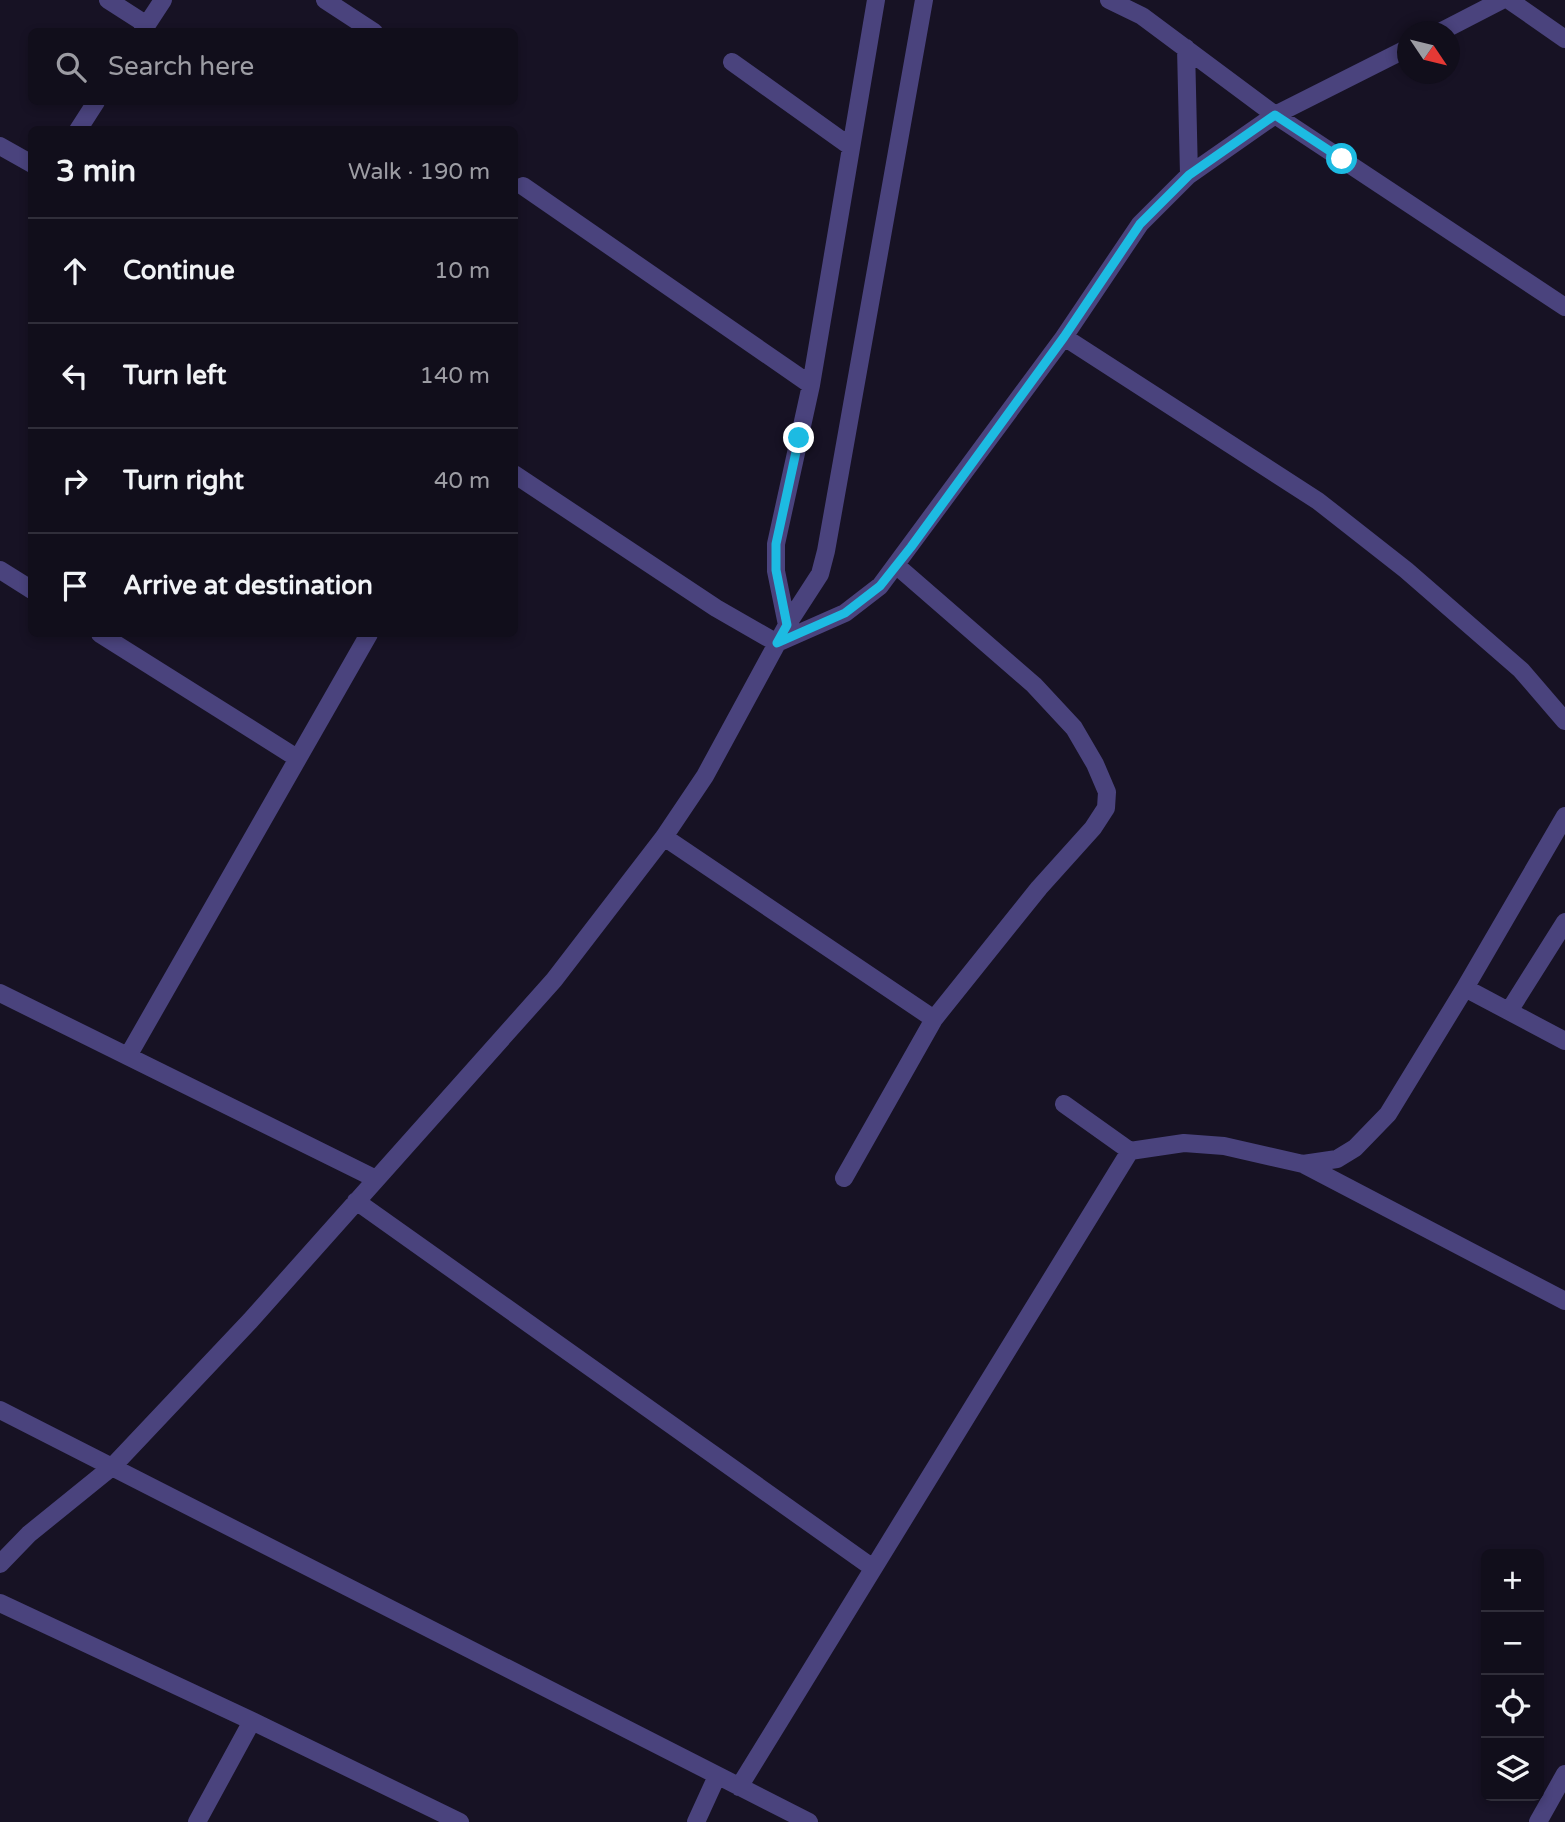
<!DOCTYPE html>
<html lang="en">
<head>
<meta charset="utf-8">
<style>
	body { margin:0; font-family:"Varela Round",sans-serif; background:#1a1724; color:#f1f3f6 }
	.controls { position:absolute; right:21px; bottom:21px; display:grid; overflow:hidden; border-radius:10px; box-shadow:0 4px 10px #0003 }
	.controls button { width:63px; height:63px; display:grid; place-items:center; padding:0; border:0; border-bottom:2px solid #302e3a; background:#110e1b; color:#f1f3f6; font:35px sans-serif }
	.compass { position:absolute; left:1397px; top:21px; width:63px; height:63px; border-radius:50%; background:#110e1b; box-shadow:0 4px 10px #0003; rotate:125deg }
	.stop { position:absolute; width:21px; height:21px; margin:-16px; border:5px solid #1dbbe2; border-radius:50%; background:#fff }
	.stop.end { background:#1dbbe2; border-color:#fff; box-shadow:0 2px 7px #0008 }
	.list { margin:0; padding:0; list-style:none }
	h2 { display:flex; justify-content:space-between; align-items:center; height:91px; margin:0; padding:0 28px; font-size:30px }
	h2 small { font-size:23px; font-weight:400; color:#9c9ca3 }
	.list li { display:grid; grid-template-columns:46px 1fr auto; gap:21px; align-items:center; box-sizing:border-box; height:105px; padding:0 28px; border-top:2px solid #302e3a }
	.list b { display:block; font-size:26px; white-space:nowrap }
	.list em { font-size:23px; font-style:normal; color:#9c9ca3 }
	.icon { flex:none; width:38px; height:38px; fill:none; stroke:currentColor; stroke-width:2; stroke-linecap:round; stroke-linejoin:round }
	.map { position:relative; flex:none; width:1565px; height:1822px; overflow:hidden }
	.search { position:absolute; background:#110e1b; box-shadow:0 4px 10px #0003; left:28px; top:28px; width:490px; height:77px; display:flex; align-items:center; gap:18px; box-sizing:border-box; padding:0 24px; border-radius:10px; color:#9c9ca3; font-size:26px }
	.panel { position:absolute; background:#110e1b; box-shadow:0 4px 10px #0003; left:28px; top:126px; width:490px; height:511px; border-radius:10px }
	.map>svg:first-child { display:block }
</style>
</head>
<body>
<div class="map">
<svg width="1565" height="1822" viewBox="0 0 1565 1822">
	<rect width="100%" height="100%" fill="#171224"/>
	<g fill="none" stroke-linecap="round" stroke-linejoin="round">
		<!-- minor -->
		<path stroke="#4a437d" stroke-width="18" d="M108 0 147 25
			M325 0 374 32
			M1109 0 1142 16 1275 115 1565 307
			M1509 0 1565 39
			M142 32 163 0
			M1440 32 1502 0
			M1186 48 1189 175
			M732 62 851 147
			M78 130 96 102
			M0 146 32 164
			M523 186 811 385
			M1064 337 1318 501 1406 570 1521 670 1565 721
			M514 474 716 608 777 643 845 613 880 586 1064 337 1140 224 1189 175 1275 115 1408 48
			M0 570 32 590
			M787 625 776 571V544L811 385 876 0
			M100 634 297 758
			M664 837 934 1019
			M1465 988 1565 1041
			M0 993 376 1179
			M1509 1011 1565 922
			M128 1056 369 634
			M1130 1151 1184 1143 1224 1146 1303 1164 1337 1159 1355 1148 1388 1114 1465 988 1565 816
			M1303 1164 1565 1301
			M844 1178 934 1019 1039 888 1093 828 1106 808 1107 792 1095 764 1074 728 1034 685 897 566
			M356 1201 873 1568
			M0 1410 809 1822
			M0 1564 29 1534 113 1466 250 1321 554 980 664 837 705 776 787 625 820 574 826 551 924 0
			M0 1603 252 1721 460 1822
			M739 1787 1130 1151 1064 1104
			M197 1822 252 1721
			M696 1822 717 1776
			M1538 1822 1565 1774"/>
	</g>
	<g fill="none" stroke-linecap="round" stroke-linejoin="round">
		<!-- route -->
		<path stroke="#1dbbe2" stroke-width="9" d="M799 438 776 544V570L787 625 777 643 845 613 880 586 911 547 1064 337 1140 224 1189 175 1275 115 1342 159"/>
	</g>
</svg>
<div class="controls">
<button>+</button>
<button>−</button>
<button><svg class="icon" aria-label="locate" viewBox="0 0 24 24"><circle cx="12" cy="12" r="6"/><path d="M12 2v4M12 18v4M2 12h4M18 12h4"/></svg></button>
<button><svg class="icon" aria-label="layers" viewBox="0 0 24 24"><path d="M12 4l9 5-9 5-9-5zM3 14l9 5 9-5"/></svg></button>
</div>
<svg class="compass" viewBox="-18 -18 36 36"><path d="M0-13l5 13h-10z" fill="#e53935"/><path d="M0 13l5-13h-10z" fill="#9c9ca3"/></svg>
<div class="stop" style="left:1342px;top:159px"></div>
<div class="stop end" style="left:799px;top:438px"></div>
<div class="search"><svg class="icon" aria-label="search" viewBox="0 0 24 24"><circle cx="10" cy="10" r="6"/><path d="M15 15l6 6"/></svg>Search here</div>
<section class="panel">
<h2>3 min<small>Walk · 190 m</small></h2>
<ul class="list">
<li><svg class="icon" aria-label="ahead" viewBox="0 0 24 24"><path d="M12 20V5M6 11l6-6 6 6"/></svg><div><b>Continue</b></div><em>10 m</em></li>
<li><svg class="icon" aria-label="left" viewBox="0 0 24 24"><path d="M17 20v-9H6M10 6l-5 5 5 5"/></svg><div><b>Turn left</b></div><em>140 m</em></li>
<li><svg class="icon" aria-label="right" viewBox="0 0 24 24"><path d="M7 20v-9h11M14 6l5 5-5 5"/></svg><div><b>Turn right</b></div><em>40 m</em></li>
<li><svg class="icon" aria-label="arrive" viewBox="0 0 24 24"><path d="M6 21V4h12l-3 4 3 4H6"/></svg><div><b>Arrive at destination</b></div></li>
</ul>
</section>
</div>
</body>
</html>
